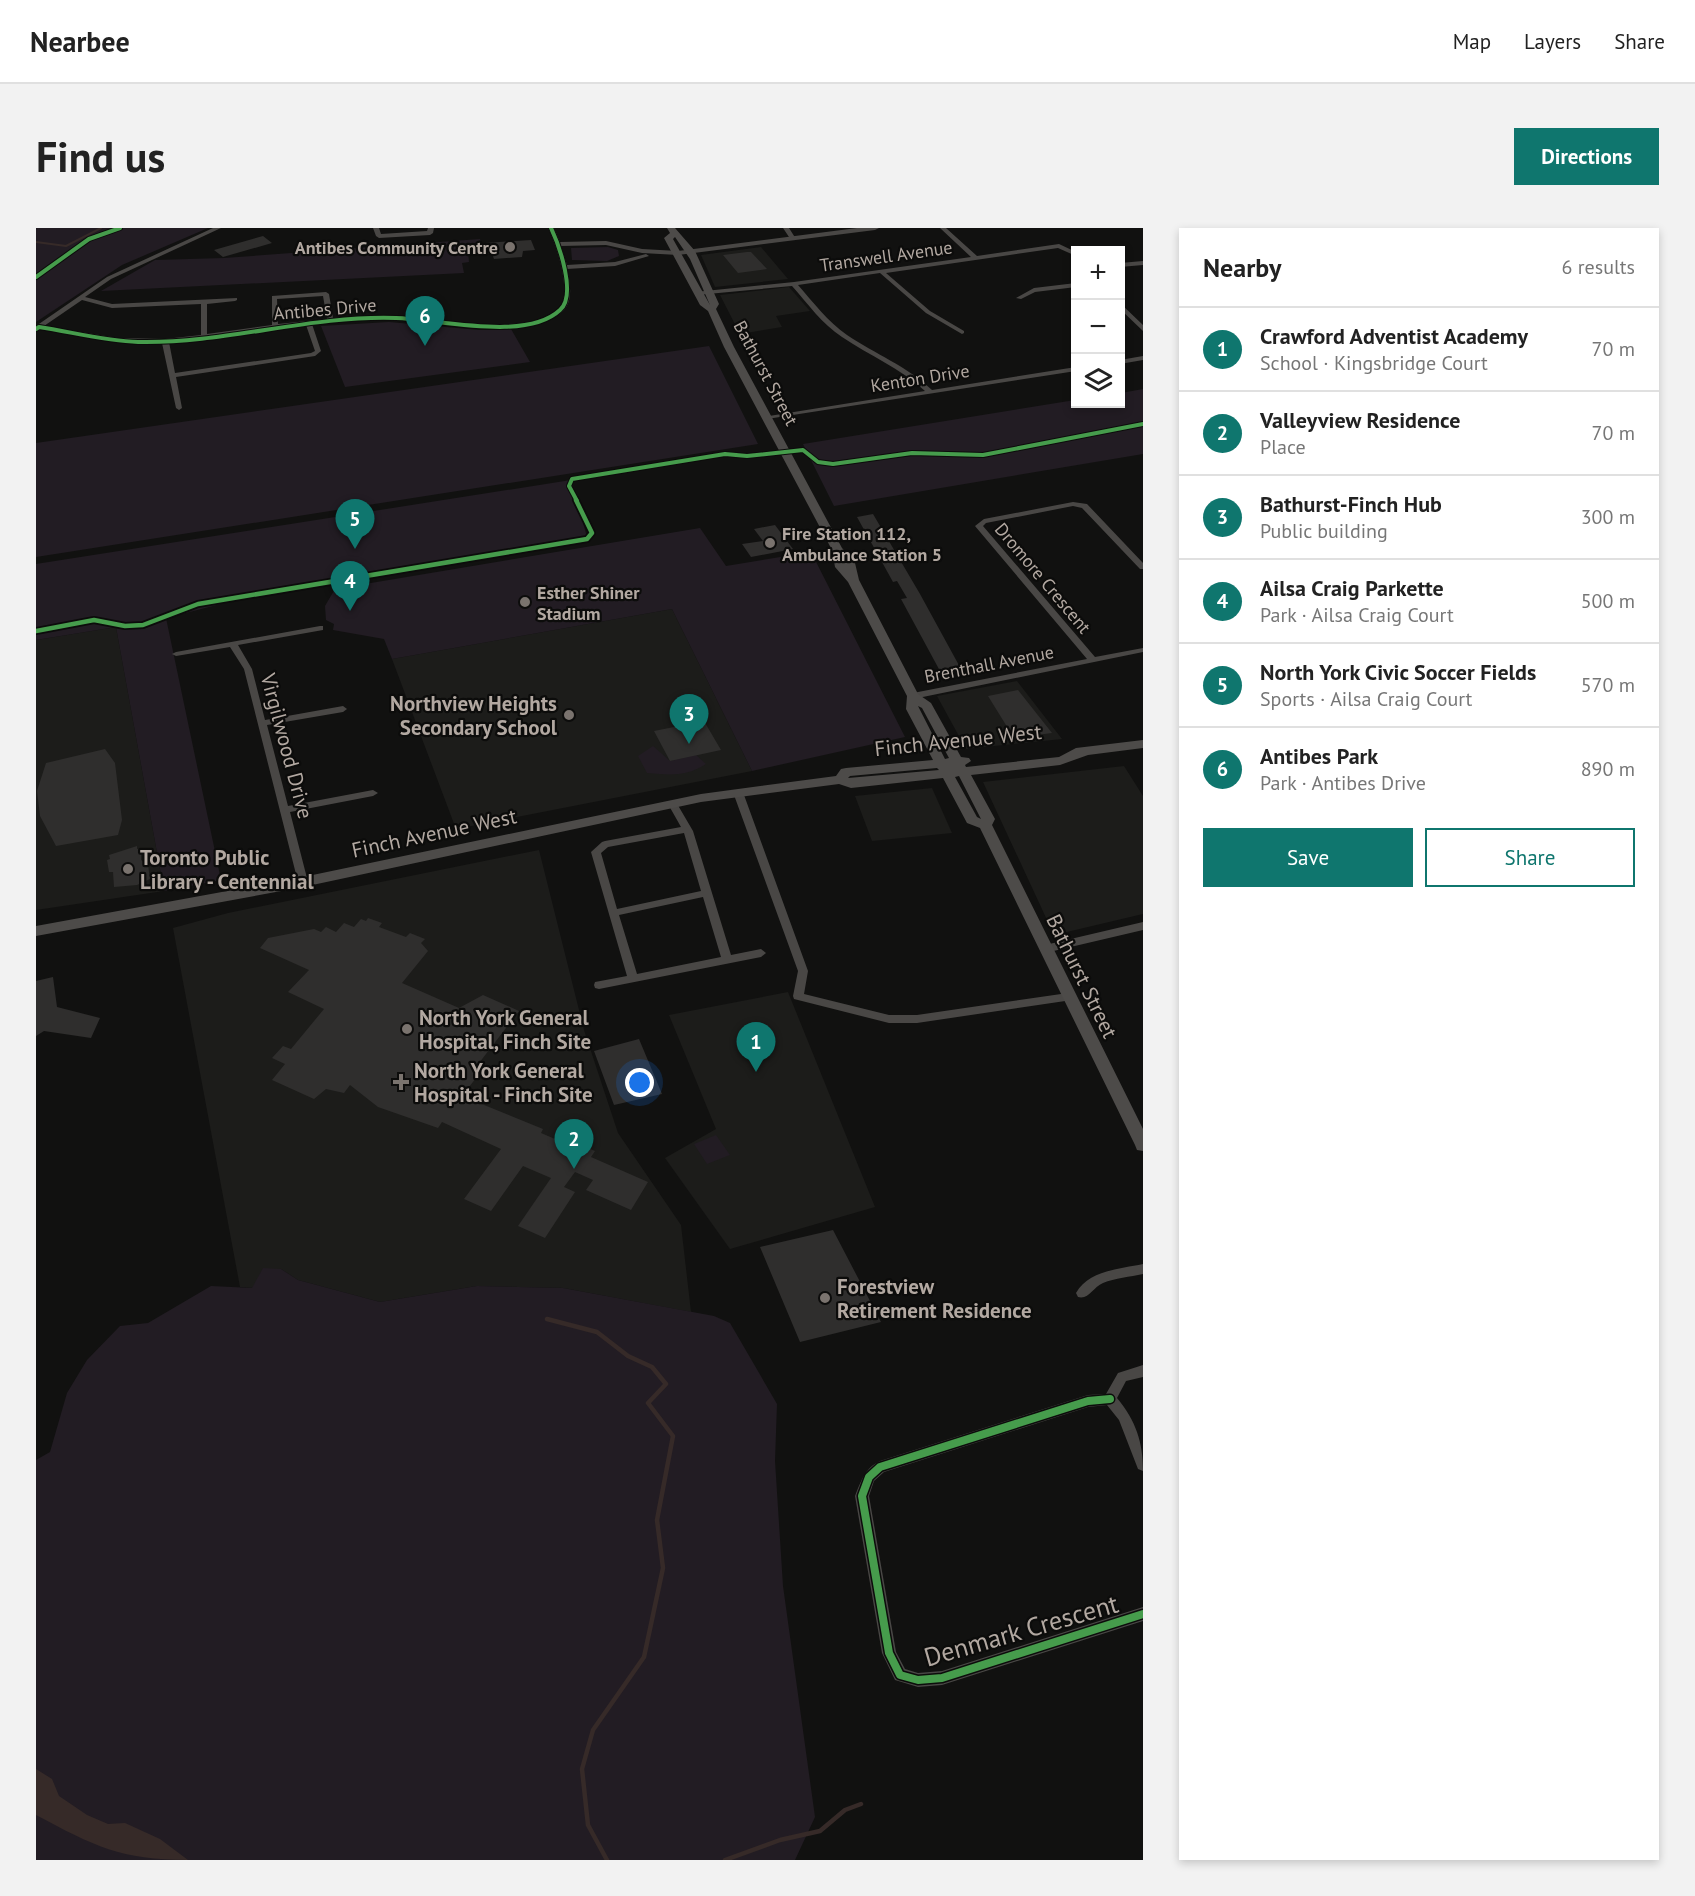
<!DOCTYPE html>
<html lang="en">
<head>
<meta charset="utf-8">
<style>
	body { margin:0; font-family:"PT Sans",sans-serif; background:#f2f2f2; color:#222 }
	.controls { position:absolute; right:18px; top:18px; display:grid; overflow:hidden; border-radius:0px; box-shadow:0 3px 9px #0003 }
	.controls button { width:54px; height:54px; display:grid; place-items:center; padding:0; border:0; border-bottom:2px solid #e0e0e0; background:#fff; color:#222; font:30px sans-serif }
	.you { position:absolute; left:604px; top:855px; width:21px; height:21px; margin:-15px; border:4px solid #fff; border-radius:50%; background:#1a73e8; box-shadow:0 0 0 9px #1a73e833 }
	.badge { display:grid; place-items:center; width:39px; height:39px; border-radius:50%; background:#0f766e; color:#fff; font-size:20px; font-weight:700 }
	.pin { position:absolute; translate:-50% -50px; filter:drop-shadow(0 2px 3px #0008) }
	.pin::after { content:''; position:absolute; top:32px; width:21px; height:18px; background:inherit; clip-path:polygon(0 0,100% 0,50% 100%) }
	.list { margin:0; padding:0; list-style:none }
	h2 { display:flex; justify-content:space-between; align-items:center; height:78px; margin:0; padding:0 24px; font-size:26px }
	h2 small { font-size:20px; font-weight:400; color:#767676 }
	.list li { display:grid; grid-template-columns:39px 1fr auto; gap:18px; align-items:center; box-sizing:border-box; height:84px; padding:0 24px; border-top:2px solid #e0e0e0 }
	.list b { display:block; font-size:22px; white-space:nowrap }
	.list p { margin:0; font-size:20px; white-space:nowrap; color:#767676 }
	.list em { font-size:20px; font-style:normal; color:#767676 }
	.actions { display:flex; gap:12px; padding:18px 24px }
	.actions a { flex:1; padding:14px 0; border:2px solid #0f766e; border-radius:0px; text-align:center; font-size:21px; color:#0f766e }
	.actions .main { background:#0f766e; color:#fff }
	.icon { flex:none; width:33px; height:33px; fill:none; stroke:currentColor; stroke-width:2; stroke-linecap:round; stroke-linejoin:round }
	.map { position:relative; flex:none; width:1107px; height:1632px; overflow:hidden; border-radius:0px }
	header { display:flex; align-items:center; gap:36px; box-sizing:border-box; height:84px; padding:0 30px; background:#fff; border-bottom:2px solid #e0e0e0 }
	header strong { font-size:28px }
	nav { display:flex; gap:33px; margin-inline-start:auto; font-size:21px }
	.intro { display:flex; align-items:center; justify-content:space-between; box-sizing:border-box; height:144px; padding:0 36px }
	h1 { margin:0; font-size:42px }
	.button { padding:15px 27px; border-radius:0px; background:#0f766e; color:#fff; font-size:21px; font-weight:700 }
	main { display:flex; gap:36px; padding:0 36px }
	aside { flex:1; background:#fff; border-radius:0px; box-shadow:0 3px 9px #0003 }
	.map>svg:first-child { display:block }
</style>
</head>
<body>
<header>
<strong>Nearbee</strong>
<nav><a>Map</a><a>Layers</a><a>Share</a></nav>
</header>
<div class="intro"><h1>Find us</h1><a class="button">Directions</a></div>
<main>
<div class="map">
<svg width="1107" height="1632" viewBox="0 0 1107 1632">
	<rect width="100%" height="100%" fill="#111110"/>
	<!-- built -->
	<path fill="#1c1c1a" d="M725 19 752 51 679 59 665 27Z
		M753 59 774 83 740 88 746 99 704 106 684 67Z
		M636 381 716 543 420 601 356 431Z
		M80 399 128 663 0 682V412Z
		M981 453 1026 511 930 521 901 468Z
		M1088 538 1107 568V686L1018 707 947 554Z
		M896 560 916 605 836 613 819 568Z
		M503 622 548 802 582 905 645 997 655 1084 527 1060 441 1058 344 1074 262 1052 245 1041H227L217 1060 204 1059 137 700 192 685Z
		M752 764 839 979 694 1021 629 930 680 901 633 787Z"/>
	<!-- green -->
	<path fill="#221c23" d="M0 0H172L86 37 0 94Z
		M444 11 446 18 431 19 442 20 443 26 433 27 432 24 433 34 426 35 428 45 65 63 119 32 188 30Z
		M572 19 582 22 583 28 571 33 536 32 535 20Z
		M353 94 443 102 475 101 494 134 309 159 285 98Z
		M673 118 722 216 0 329V215Z
		M1107 161V226L798 278 767 216 1039 172 1040 176H1084L1085 165Z
		M535 252 551 309 255 358 130 390 185 652 128 663 80 399 0 412V336Z
		M664 300 690 338 775 324 869 509 716 543 636 381 356 431 348 411 297 402 298 396 290 392 289 378 299 361Z
		M617 518 634 533 660 527 670 536C650 549 634 547 611 545L602 528Z
		M680 907 694 927 671 936 658 916Z
		M227 1040 245 1041 262 1052 344 1074 441 1058 527 1060 678 1088 694 1095 741 1176 739 1233 747 1358 779 1589 759 1632H0V1232L14 1224 31 1165 51 1132 84 1098 112 1095 175 1058 216 1060Z"/>
	<!-- water -->
	<path fill="#362a28" d="M0 1541 16 1551 23 1568 51 1587 72 1596 89 1595 124 1611 152 1632C85 1632 58 1618 0 1587Z"/>
	<g fill="none" stroke-linecap="round" stroke-linejoin="round">
		<!-- stream-far1 -->
		<path stroke="#362a28" stroke-width="2" d="M0 14 30 18 65 0"/>
		<!-- stream -->
		<path stroke="#362a28" stroke-width="4.5" d="M511 1091 561 1104 592 1128 616 1139 630 1156 612 1175 637 1208 621 1292 627 1340 608 1429 557 1502 546 1541 552 1597 571 1632
			M689 1632 744 1612 784 1603 809 1582 825 1576"/>
	</g>
	<!-- building -->
	<path fill="#2f2e2d" d="M227 8 236 15 187 29 178 22Z
		M495 12 499 22 487 23 486 29 458 31 456 26H452L449 15Z
		M711 24H715L731 41 702 45 687 27Z
		M837 286 884 366 925 441 904 443 865 371 871 370 861 353 857 354 821 289Z
		M739 297 757 321 715 329 706 316 727 313 718 301Z
		M982 462 1016 505 978 510 952 468Z
		M668 493 685 522 634 533 618 503Z
		M69 521 79 535 86 592 82 607 20 618 4 588 1 563 10 535Z
		M101 618V621L105 620V632L112 637 114 651 101 657 78 659 77 644H73L71 632 74 631 73 627Z
		M332 690 346 695 343 699 370 709 374 705 389 711 385 715 392 723 366 755 423 780 447 767 483 783 440 839 447 841 426 868 507 901 505 905 540 920 543 916 559 923 555 929 612 954 595 982 550 962 557 952 539 944 528 959 539 964 509 1010 482 998 515 950 487 938 455 983 428 971 465 921 406 894 402 900 342 879 314 857 308 865 290 861 278 871 236 852 249 836 236 830 247 818 255 821 288 781 252 764 273 742 224 720 232 710 278 701 285 704 290 699 300 704 308 695 318 699 325 691 330 693Z
		M17 749 21 779 64 790 55 810 8 803 0 808V753Z
		M603 811 626 866 578 877 558 823Z
		M797 1002 845 1094 764 1114 724 1019Z"/>
	<g fill="none" stroke-linecap="round" stroke-linejoin="round">
		<!-- minor -->
		<path fill="#494745" fill-rule="evenodd" d="M177 0H185L75 51 49 69 76 76 201 70V72L199 73 171 76V106L236 97V68L290 64 293 66 297 90C318 89 340 87 361 88 397 90 499 110 524 79 536 63 520 16 512 0H518L524 14 570 13 606 21 642 23 645 25 642 27 606 25 570 17 525 18 531 37 579 34 610 26 613 28 579 38 531 41C534 54 538 74 526 84 493 113 400 94 359 92 331 91 303 93 276 96L285 123 279 128 140 149 146 180 143 182 140 180 126 115 82 114 4 101 0 103V98L71 49ZM287 68 291 91 242 96 241 71ZM46 72 76 80 165 76V107L129 111 82 110 8 98ZM270 97 279 123 275 125 139 145 133 114Z
			M337 0H343L345 6 391 3 392 0H398L397 5 394 7 343 10 340 8Z
			M747 0H753L760 11 759 12H755Z
			M904 0H910L941 28 1023 16 1040 24V28L1022 20 850 45 894 83 928 103V105L926 106 890 85 844 45 762 57C777 74 792 94 811 107 839 126 871 138 896 162L1040 139V143L731 191 730 190 733 188 889 163C864 140 834 128 806 109 786 96 772 76 756 58L661 67 658 65 659 64 758 54 935 29Z
			M1107 33V37L1084 39V35Z
			M1040 55V59L999 64 985 71 980 70 998 60Z
			M1084 75 1107 97V103L1084 81Z
			M1107 128V132L1084 136V132Z
			M1037 274 1051 276 1107 335V341H1104L1046 280 1037 278 950 295 947 298 1059 429 1107 420V424L877 471 874 470 873 468 877 465 1051 431 939 298 948 291Z
			M284 398H287V402L202 417 216 441 229 492 307 478 311 481 307 484 231 497 252 578 337 562 342 565 337 568 254 584 272 654 267 657 262 654 208 441 194 419 140 428 136 426 140 424Z
			M703 564 708 567 772 743 768 766 853 787H881L1032 765 1037 769 1036 772 881 795H853L758 771 757 768 762 743 698 567Z
			M637 573 640 574 657 603 695 727 725 721 730 725 725 729 563 761 559 760 558 757 559 754 591 748 555 624 566 614 569 613 645 599 632 576ZM648 605 665 663 581 681 565 625 572 619ZM667 669 685 729 601 746 583 687Z
			M1107 694V702L1009 725 1004 721 1009 717Z
			M1107 1036V1046C1094 1049 1079 1050 1067 1055 1057 1059 1053 1072 1042 1069L1040 1065C1053 1042 1084 1041 1107 1036Z
			M1107 1137V1149L1090 1153 1081 1170C1100 1193 1107 1214 1107 1243L1102 1241 1083 1192 1071 1177 1052 1179 848 1244 838 1253 833 1268 860 1424 869 1441 882 1445 906 1443 1107 1379V1393L906 1457 882 1459 859 1452 846 1425 819 1268C825 1253 829 1240 844 1233L1052 1167 1070 1166 1082 1145Z"/>
		<!-- tertiary -->
		<path fill="#494745" fill-rule="evenodd" d="M821 0H843L839 2 642 27 638 25 642 23Z"/>
		<!-- secondary -->
		<path fill="#4d4b49" fill-rule="evenodd" d="M631 0H639L659 23 683 76 680 81 698 119 806 320 819 335 823 352 882 466 895 475 925 529 933 530 935 533 929 537 930 539 1023 529 1040 520 1107 512V520L1052 527 1024 537 935 547 959 591 956 597 1107 901V923L1101 922 1099 917 944 600 931 595 907 550 815 560 803 556 665 574 267 659 0 708V698L267 649 665 566 800 548 805 541 810 540 897 532 870 481 871 468 812 354 799 339 796 322 688 119 672 83 664 77 628 10 634 5ZM639 9 654 31 674 77 637 11ZM882 478 886 480 913 530 909 531ZM901 540 903 542 812 550 814 548ZM923 548 945 591 941 589 919 549Z"/>
		<defs>
			<path id="cycleway-far2" d="M0 49 53 11 84 0
				M0 101 3 99C36 104 69 113 102 114 189 116 273 87 360 90 402 91 490 114 524 82 541 67 523 17 515 0
				M541 273 533 258 536 251 689 226 711 228 767 222 782 234 797 236 876 225 947 227 1107 196"/>
			<path id="cycleway-far1" d="M0 403 58 392 89 398 107 397 162 376 551 311 556 305 540 272"/>
			<path id="cycleway" d="M1074 1171 1052 1173 844 1239 833 1249 826 1268 853 1425 864 1447 882 1452 906 1450 1107 1386"/>
		</defs>
		<!-- cycleway-far2 casing -->
		<use href="#cycleway-far2" stroke="#0c0c0b" stroke-width="6"/>
		<!-- cycleway-far1 casing -->
		<use href="#cycleway-far1" stroke="#0c0c0b" stroke-width="8"/>
		<!-- cycleway casing -->
		<use href="#cycleway" stroke="#0c0c0b" stroke-width="11"/>
		<!-- cycleway-far2 -->
		<use href="#cycleway-far2" stroke="#469c4c" stroke-width="4"/>
		<!-- cycleway-far1 -->
		<use href="#cycleway-far1" stroke="#469c4c" stroke-width="4.5"/>
		<!-- cycleway -->
		<use href="#cycleway" stroke="#469c4c" stroke-width="8"/>
	</g>
	<!-- markers -->
	<g fill="#7a736e" stroke="#0c0c0b" stroke-width="2">
		<circle cx="474" cy="19" r="6"/>
		<circle cx="734" cy="315" r="6"/>
		<circle cx="489" cy="374" r="6"/>
		<circle cx="533" cy="487" r="6"/>
		<circle cx="92" cy="641" r="6"/>
		<circle cx="371" cy="801" r="6"/>
		<path d="M362 845h6v6h6v6h-6v6h-6v-6h-6v-6h6z"/>
		<circle cx="789" cy="1070" r="6"/>
	</g>
	<g text-anchor="middle" dominant-baseline="central" stroke-width="4.5" stroke-linejoin="round" paint-order="stroke">
		<!-- far-poi labels -->
		<g font-size="18" font-weight="bold" fill="#b2a8a1" stroke="#0c0c0b" text-anchor="start">
			<text x="462" y="19" text-anchor="end">Antibes Community Centre</text>
			<text x="746" y="305">Fire Station 112,<tspan x="746" dy="21">Ambulance Station 5</tspan></text>
			<text x="501" y="364">Esther Shiner<tspan x="501" dy="21">Stadium</tspan></text>
		</g>
		<!-- far-street labels -->
		<g font-size="18" fill="#b2a8a1" stroke="#0c0c0b">
			<text transform="translate(850 28) rotate(-8)">Transwell Avenue</text>
			<text transform="translate(289 81) rotate(-5)">Antibes Drive</text>
			<text transform="translate(730 145) rotate(62)">Bathurst Street</text>
			<text transform="translate(884 150) rotate(-9)">Kenton Drive</text>
			<text transform="translate(1007 350) rotate(50)">Dromore Crescent</text>
			<text transform="translate(953 436) rotate(-11)">Brenthall Avenue</text>
		</g>
		<!-- poi labels -->
		<g font-size="21" font-weight="bold" fill="#b2a8a1" stroke="#0c0c0b" text-anchor="start">
			<text x="521" y="475" text-anchor="end">Northview Heights<tspan x="521" dy="24">Secondary School</tspan></text>
			<text x="104" y="629">Toronto Public<tspan x="104" dy="24">Library - Centennial</tspan></text>
			<text x="383" y="789">North York General<tspan x="383" dy="24">Hospital, Finch Site</tspan></text>
			<text x="378" y="842">North York General<tspan x="378" dy="24">Hospital - Finch Site</tspan></text>
			<text x="801" y="1058">Forestview<tspan x="801" dy="24">Retirement Residence</tspan></text>
		</g>
		<!-- street labels -->
		<g font-size="21" fill="#b2a8a1" stroke="#0c0c0b">
			<text transform="translate(922 512) rotate(-6)">Finch Avenue West</text>
			<text transform="translate(251 518) rotate(75)">Virgilwood Drive</text>
			<text transform="translate(398 605) rotate(-12)">Finch Avenue West</text>
			<text transform="translate(1046 748) rotate(64)">Bathurst Street</text>
		</g>
		<!-- near-street labels -->
		<g font-size="26" fill="#b2a8a1" stroke="#0c0c0b">
			<text transform="translate(985 1402) rotate(-16)">Denmark Crescent</text>
		</g>
	</g>
</svg>
<div class="controls">
<button>+</button>
<button>−</button>
<button><svg class="icon" aria-label="layers" viewBox="0 0 24 24"><path d="M12 4l9 5-9 5-9-5zM3 14l9 5 9-5"/></svg></button>
</div>
<div class="you"></div>
<div class="pin badge" style="left:720px;top:844px">1</div>
<div class="pin badge" style="left:538px;top:941px">2</div>
<div class="pin badge" style="left:653px;top:516px">3</div>
<div class="pin badge" style="left:314px;top:383px">4</div>
<div class="pin badge" style="left:319px;top:321px">5</div>
<div class="pin badge" style="left:389px;top:118px">6</div>
</div>
<aside>
<h2>Nearby<small>6 results</small></h2>
<ul class="list">
<li><span class="badge">1</span><div><b>Crawford Adventist Academy</b><p>School · Kingsbridge Court</p></div><em>70 m</em></li>
<li><span class="badge">2</span><div><b>Valleyview Residence</b><p>Place</p></div><em>70 m</em></li>
<li><span class="badge">3</span><div><b>Bathurst-Finch Hub</b><p>Public building</p></div><em>300 m</em></li>
<li><span class="badge">4</span><div><b>Ailsa Craig Parkette</b><p>Park · Ailsa Craig Court</p></div><em>500 m</em></li>
<li><span class="badge">5</span><div><b>North York Civic Soccer Fields</b><p>Sports · Ailsa Craig Court</p></div><em>570 m</em></li>
<li><span class="badge">6</span><div><b>Antibes Park</b><p>Park · Antibes Drive</p></div><em>890 m</em></li>
</ul>
<div class="actions"><a class="main">Save</a><a>Share</a></div>
</aside>
</main>
</body>
</html>
